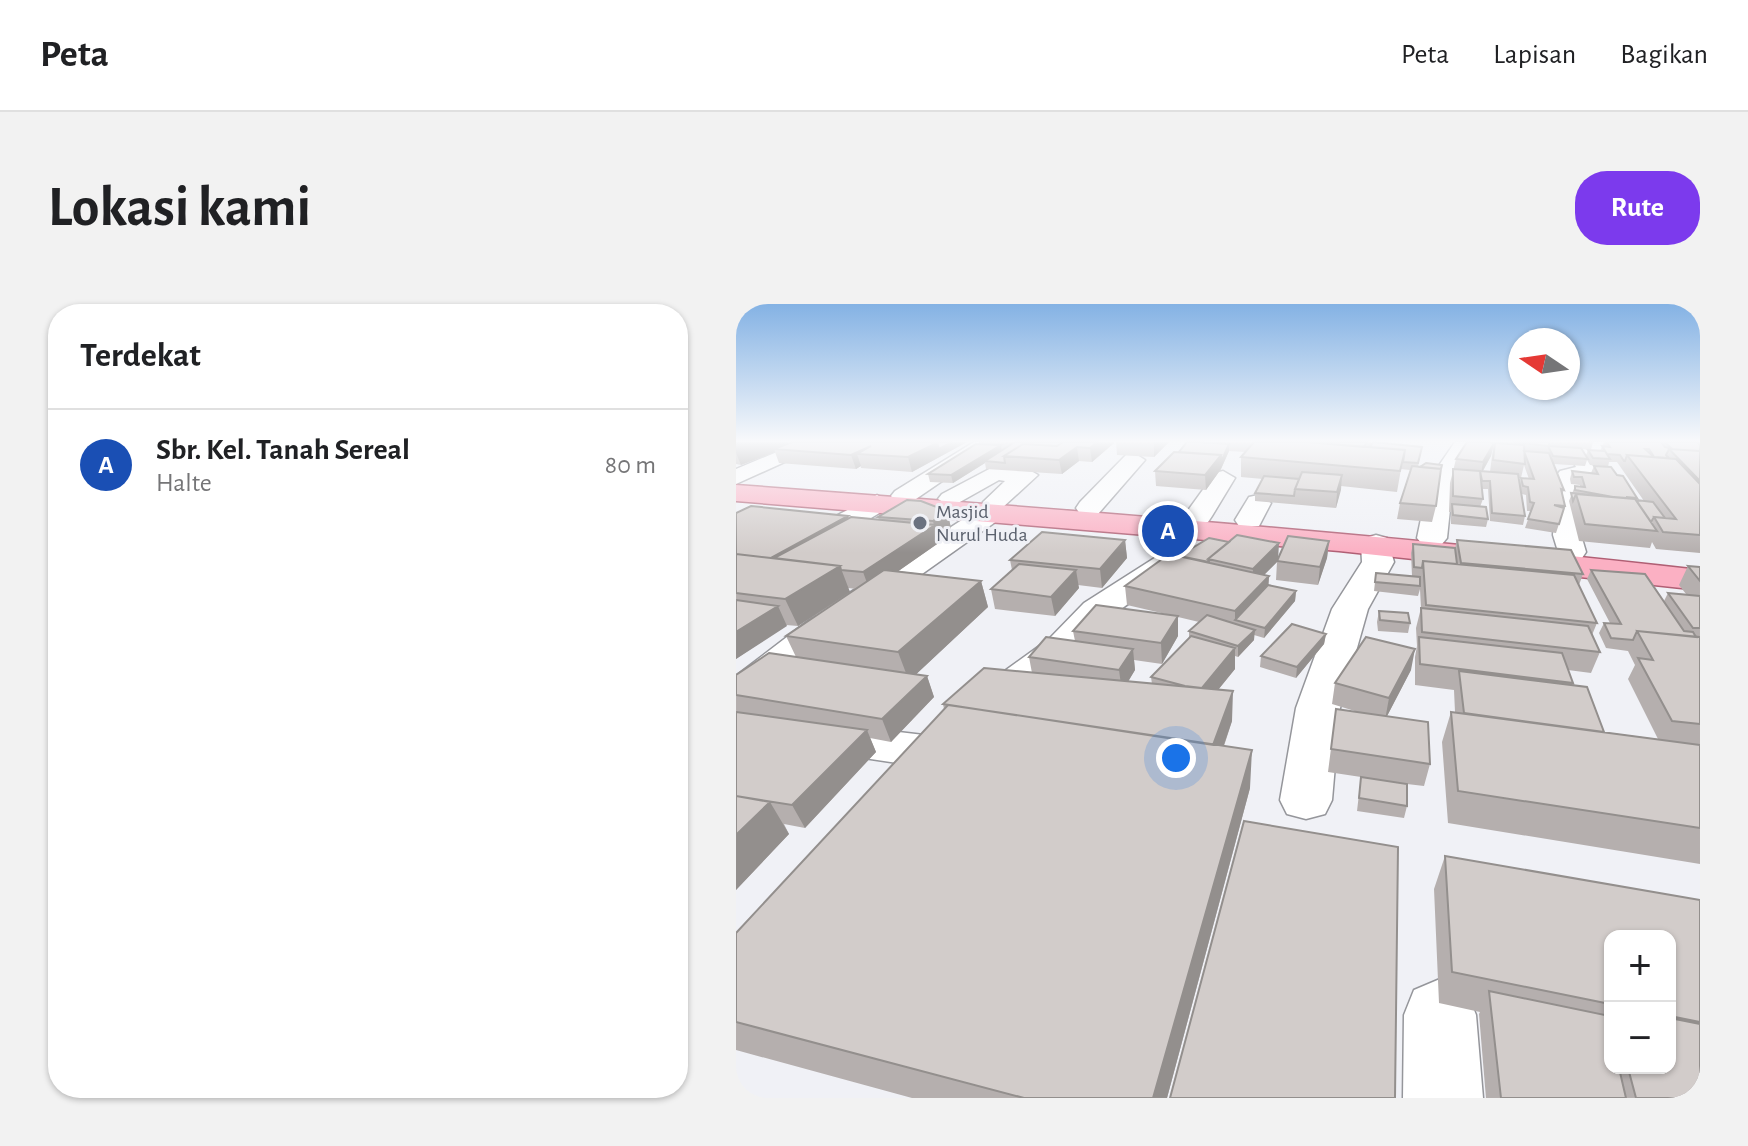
<!DOCTYPE html>
<html lang="id">
<head>
<meta charset="utf-8">
<style>
	body { margin:0; font-family:"Alegreya Sans",sans-serif; background:#f2f2f2; color:#202124 }
	.controls { position:absolute; right:24px; bottom:24px; display:grid; overflow:hidden; border-radius:16px; box-shadow:0 2px 6px #0004 }
	.controls button { width:72px; height:72px; display:grid; place-items:center; padding:0; border:0; border-bottom:2px solid #e0e0e0; background:#fff; color:#202124; font:40px sans-serif }
	.compass { position:absolute; left:772px; top:24px; width:72px; height:72px; border-radius:50%; background:#fff; box-shadow:0 2px 6px #0004; rotate:283deg }
	.you { position:absolute; left:440px; top:454px; width:28px; height:28px; margin:-20px; border:6px solid #fff; border-radius:50%; background:#1a73e8; box-shadow:0 0 0 12px #1a73e833 }
	.badge { display:grid; place-items:center; width:52px; height:52px; border-radius:50%; background:#7c3aed; color:#fff; font-size:26px; font-weight:700 }
	.pin { position:absolute; translate:-50% -50%; border:4px solid #fff; box-shadow:0 2px 8px #0006 }
	.list { margin:0; padding:0; list-style:none }
	h2 { display:flex; justify-content:space-between; align-items:center; height:104px; margin:0; padding:0 32px; font-size:34px }
	h2 small { font-size:26px; font-weight:400; color:#757577 }
	.list li { display:grid; grid-template-columns:52px 1fr auto; gap:24px; align-items:center; box-sizing:border-box; height:112px; padding:0 32px; border-top:2px solid #e0e0e0 }
	.list b { display:block; font-size:30px; white-space:nowrap }
	.list p { margin:0; font-size:26px; white-space:nowrap; color:#757577 }
	.list em { font-size:26px; font-style:normal; color:#757577 }
	.map { position:relative; flex:none; width:964px; height:794px; overflow:hidden; border-radius:32px }
	header { display:flex; align-items:center; gap:48px; box-sizing:border-box; height:112px; padding:0 40px; background:#fff; border-bottom:2px solid #e0e0e0 }
	header strong { font-size:38px }
	nav { display:flex; gap:44px; margin-inline-start:auto; font-size:28px }
	.intro { display:flex; align-items:center; justify-content:space-between; box-sizing:border-box; height:192px; padding:0 48px }
	h1 { margin:0; font-size:56px }
	.button { padding:20px 36px; border-radius:32px; background:#7c3aed; color:#fff; font-size:28px; font-weight:700 }
	main { display:flex; gap:48px; padding:0 48px }
	aside { flex:1; background:#fff; border-radius:32px; box-shadow:0 2px 6px #0004 }
	.map>svg:first-child { display:block }
</style>
</head>
<body>
<header>
<strong>Peta</strong>
<nav><a>Peta</a><a>Lapisan</a><a>Bagikan</a></nav>
</header>
<div class="intro"><h1>Lokasi kami</h1><a class="button">Rute</a></div>
<main>
<aside>
<h2>Terdekat<small></small></h2>
<ul class="list">
<li><span class="badge" style="background:#1a4fb4">A</span><div><b>Sbr. Kel. Tanah Sereal</b><p>Halte</p></div><em>80 m</em></li>
</ul>
</aside>
<div class="map">
<svg width="964" height="794" viewBox="0 0 964 794">
	<rect width="100%" height="100%" fill="#f0f1f6"/>
	<g fill="none" stroke-linecap="round" stroke-linejoin="round">
		<defs>
			<path id="minor" d="M65 138H93L0 180V165Z
				M238 138H263L177 197H159L155 192 159 187Z
				M719 138H739L717 176 711 234 706 240H686L681 234 693 176Z
				M853 138H873L869 152 858 154 863 163 856 174 844 177 845 231 850 248 846 254H824L817 231 820 172 824 167 840 163 834 151 837 146 851 143Z
				M398 149 409 156 362 210H344L340 204 344 198 390 151Z
				M259 162 290 164 302 171 266 204 268 208 265 214 107 326 15 402 0 406V372L81 310 249 201 247 198 269 177 263 176 215 203 202 195 206 190Z
				M487 167 499 174 476 212 472 218H452L448 212 479 169Z
				M141 191 154 199 150 205 110 229H90L86 223 90 217Z
				M522 191 535 199 523 222H503L499 216 513 193Z
				M640 231 651 234 658 258 632 305 604 404 596 496 589 510 570 515 551 510 544 496 560 404 596 305 626 258 625 240 629 234Z
				M439 246 450 248 455 255 450 262C425 279 395 295 373 315 344 342 315 395 270 384L264 375 270 366 313 335 348 299 428 248Z
				M78 418 188 431 205 436 212 447 205 458 188 463 61 444 54 433 61 422Z
				M704 675 730 686 740 711 747 794H667L668 711 678 686Z"/>
			<path id="major" d="M0 181C322 205 643 230 964 266V286L603 247 0 197Z"/>
		</defs>
		<!-- minor casing -->
		<use href="#minor" stroke="#95969b" stroke-width="3"/>
		<!-- major casing -->
		<use href="#major" stroke="#b05f74" stroke-width="3"/>
		<!-- minor -->
		<use href="#minor" fill="#fff" fill-rule="evenodd"/>
		<!-- major -->
		<use href="#major" fill="#fbb0c3" fill-rule="evenodd"/>
	</g>
	<!-- wall -->
	<path fill="#b5afae" fill-rule="evenodd" d="M0 138H51L52 140 56 138H231L176 168 125 164V162L120 165 43 159 39 148 5 161 0 160Z
		M243 138H378V139L356 158 343 157 326 170 250 165 249 159 217 179 194 178 192 170 243 140Z
		M380 138H433L418 153 381 151Z
		M450 138H635V142L686 143 682 163 700 202 696 218 661 215 664 199 674 166 665 165 661 188 605 182 600 204 519 197V189L527 175 505 173V153L510 148 493 147 485 165 470 186 420 182 419 167 443 148Z
		M731 138H857L855 146 846 145 850 151 852 146 864 147 868 138H964V249L920 245 916 238 914 244 843 237 833 197 839 182 844 183V181L835 180 834 175 836 167 855 169 858 162 881 171 901 194V196L908 197 881 158H873L872 163 854 161 851 156 849 162 818 160 828 186 826 191 829 202 820 229 789 224 795 207H791L790 191 786 190 789 212 787 221 754 217 752 185H746L747 195 744 203 752 215 750 223 715 220V208H713L714 179 720 155ZM757 143 754 168 747 167 755 152ZM788 161 793 175 785 174 784 179 783 174H785Z
		M211 207 215 224 202 233 204 238 162 267 245 277 252 303 180 370 191 372 198 393 155 438 134 434 140 448 69 524 48 520 53 530 0 586V371L60 353 50 332 120 285 112 284 114 288 62 322 50 321 0 355V209L143 216 142 213Z
		M389 236 391 254 366 284 342 281 343 284 319 312 259 305 255 285 276 266 274 256Z
		M721 236 847 270 843 281 861 319 856 331 864 348 855 369 832 366 837 379 836 381 868 428 922 435 892 375 899 361 892 347 870 344 863 329 868 319H874L851 275 855 266 928 297 932 289 950 290 943 281 952 262 964 263V560L712 519 706 438 715 408H719L718 386 679 381V353L681 342 680 324 685 304 684 285 682 292 638 287 640 269 676 272 675 249 677 240 719 244Z
		M593 237 591 254 582 281 540 276 541 258 528 271 533 272 532 281 560 287 559 297 528 334 518 331V336L502 353 499 352V365L482 386 496 417 488 442 514 484 431 794H176L0 746V629L208 405 207 400 296 369 293 353 339 337 337 327 434 311 391 301 389 282 443 252 542 254ZM442 313 463 318 453 327V335L415 373 416 380 392 377 399 366 398 356 426 360 442 332Z
		M643 307 674 319 672 329 642 327 641 318Z
		M590 330 588 340 560 374 524 363 525 352Z
		M675 366 651 412 694 460 688 482 671 480V502L668 514 621 507 625 473 592 468 600 405 622 408 596 400 599 379Z
		M709 552 964 596V794H750L743 710 744 708 703 699 698 585ZM874 632H934V764H874Z"/>
	<!-- shaded-wall -->
	<path fill="#938f8d" d="M0 138H51L53 142 38 145 39 148 5 161 0 149Z
		M231 138 176 168 172 153 201 139Z
		M361 138 378 139 356 158 354 144Z
		M418 138H433L418 153Z
		M758 139 755 152 745 170 747 158Z
		M493 140V147L485 165 470 186 469 171Z
		M265 141 266 149 249 157V159L217 179 215 171Z
		M135 142 121 150 125 162 120 165 115 151Z
		M341 143 343 157 326 170 323 156Z
		M606 171 605 186 600 204 601 188Z
		M211 207 215 224 202 233 204 238 134 287 127 268 198 222 197 217Z
		M112 212 118 229 28 257Z
		M389 236 391 254 366 284 364 265Z
		M593 237 591 254 582 281 584 263Z
		M543 239 542 257 516 283 517 265Z
		M104 262 114 288 62 322 49 295Z
		M340 266 343 284 319 312 315 293Z
		M533 272 532 291 499 316V307Z
		M245 277 252 303 173 377 162 348Z
		M560 287 559 297 528 334 529 324Z
		M42 302 51 322 0 355V328Z
		M442 312V332L426 360 425 339Z
		M519 326 518 336 502 353V342Z
		M590 330 588 340 560 374 561 363Z
		M499 344V365L464 408 463 387Z
		M397 345 399 366 386 388 383 366Z
		M679 345 675 366 649 416 653 394Z
		M191 372 198 393 155 438 146 415Z
		M497 387 496 417 477 473 476 441Z
		M131 426 140 448 69 524 56 501Z
		M516 446 514 484 431 794H417Z
		M34 498 53 530 0 586V531Z"/>
	<!-- building -->
	<path fill="#d2ccca" stroke="#938f8d" stroke-width="2" d="M56 138H193L201 139 172 153 121 150 135 142 115 151 38 145Z
		M193 138H216L203 145 201 139Z
		M279 138H327L321 142 287 140 268 152 269 159 249 157Z
		M327 138H361L354 144 341 143 323 156 268 152 287 140 321 142Z
		M451 138H461L493 140 485 158V151L443 148Z
		M518 138H570L669 146 664 167 505 153Z
		M570 138H631L628 143Z
		M637 138 686 143 682 159 667 158 669 146 634 143Z
		M731 138H753L758 139 747 158 720 155Z
		M777 138H813V142Z
		M871 138H925L929 143 935 144 929 138H961L964 141V147L933 145 930 151 933 154 918 153 913 145H909L918 153 891 151 889 157H888L884 151 871 150 866 142 874 143Z
		M759 139 788 141 789 160 757 156Z
		M240 140 265 141 215 171 192 170Z
		M812 142 845 144 852 155 817 152Z
		M933 145 964 147V177Z
		M852 146 869 147 874 155 857 154Z
		M788 147 813 149 828 186 825 185 829 202 818 201 828 204 823 220 792 215 798 199 794 198 792 183 787 182 785 174 798 175Z
		M438 148 485 151 469 171 419 167Z
		M891 151 940 155 964 180V231L927 228 918 213 940 215Z
		M690 159 706 161 705 165 684 163Z
		M676 162 705 165 700 202 664 199Z
		M858 162 875 163 881 171 887 172 901 194 891 193V194L840 190 837 197 835 189 877 193 839 186V182L849 183 846 173H838L836 167 862 170Z
		M717 165 744 167 747 195 717 192Z
		M744 167 782 170 789 212 756 209 754 177H746Z
		M566 168 606 171 601 188 559 185Z
		M528 172 563 175 559 185 558 192 519 189Z
		M840 190 899 195 921 227 849 220Z
		M171 196 185 197 211 207 197 217 142 213Z
		M900 196 917 198 929 214 918 213 915 218Z
		M716 200 750 203 752 215 717 211Z
		M15 202 112 212 35 254 0 250V209Z
		M115 213 199 221 127 268 105 266 104 262 38 254Z
		M306 228 389 236 364 265 274 256Z
		M501 231 543 239 517 265 472 255Z
		M552 232 593 237 584 263 541 257Z
		M473 234 493 238 472 255 473 258 443 252Z
		M721 236 835 246 847 270 725 259Z
		M677 240 719 244 721 260 687 257 686 264 678 263Z
		M0 250 104 262 49 295 0 289Z
		M433 250 533 272 499 307 389 282Z
		M687 257 838 271 861 319 690 301Z
		M283 260 340 266 315 293 255 285Z
		M952 262 964 263V277Z
		M148 266 245 277 162 348 50 332Z
		M855 266 909 270 948 327 957 328 960 333 901 327 897 336 875 334 868 319 885 320Z
		M640 269 684 273V282L639 278Z
		M532 281 560 287 529 324 499 316Z
		M932 289 964 292V324H957Z
		M0 296 42 302 0 328Z
		M360 301 442 312 425 339 337 327Z
		M685 304 852 322 864 348 686 328Z
		M643 307 672 309 674 319 644 316Z
		M471 311 519 326 502 342 453 327Z
		M556 320 590 330 561 363 525 352Z
		M901 327 964 333V420L936 417 902 354 917 356Z
		M455 332 499 344 466 384 449 382 415 373Z
		M310 333 397 345 383 366 293 353Z
		M630 333 679 345 653 394 599 379Z
		M683 333 826 349 837 379 684 360Z
		M33 349 191 372 146 415 0 391V371Z
		M248 364 497 387 477 441 207 400Z
		M723 367 851 383 868 428 728 409Z
		M212 401 516 446 417 794H288L0 718V629Z
		M600 405 692 418 694 460 595 445Z
		M0 408 131 426 56 501 0 492Z
		M715 408 964 441V524L722 487Z
		M625 473 671 480V502L623 494Z
		M0 492 34 498 0 531Z
		M508 517 662 543 659 794H434Z
		M709 552 964 596V718L934 712V632H874V700L716 668Z
		M753 687 869 711 874 729V764H883L890 794H765Z
		M934 714 964 720V794H900L892 764H934Z"/>
	<!-- sky -->
	<linearGradient id="sky" x2="0" y2="1"><stop stop-color="#84b2e4"/><stop offset="0.55" stop-color="#f8f9fb"/><stop offset="1" stop-color="#f8f9fb" stop-opacity="0"/></linearGradient>
	<rect width="964" height="249" fill="url(#sky)"/>
	<!-- markers -->
	<circle fill="#6b7280" stroke="#f0f1f6" stroke-width="3" cx="184" cy="219" r="8"/>
	<g text-anchor="middle" dominant-baseline="central" stroke-width="6" stroke-linejoin="round" paint-order="stroke">
		<!-- far-worship labels -->
		<g font-size="20" fill="#5b616d" stroke="#f0f1f6" text-anchor="start">
			<text x="200" y="208">Masjid<tspan x="200" dy="23">Nurul Huda</tspan></text>
		</g>
	</g>
</svg>
<div class="controls">
<button>+</button>
<button>−</button>
</div>
<svg class="compass" viewBox="-18 -18 36 36"><path d="M0-13l5 13h-10z" fill="#e53935"/><path d="M0 13l5-13h-10z" fill="#757577"/></svg>
<div class="you"></div>
<div class="pin badge" style="left:432px;top:227px;background:#1a4fb4">A</div>
</div>
</main>
</body>
</html>
